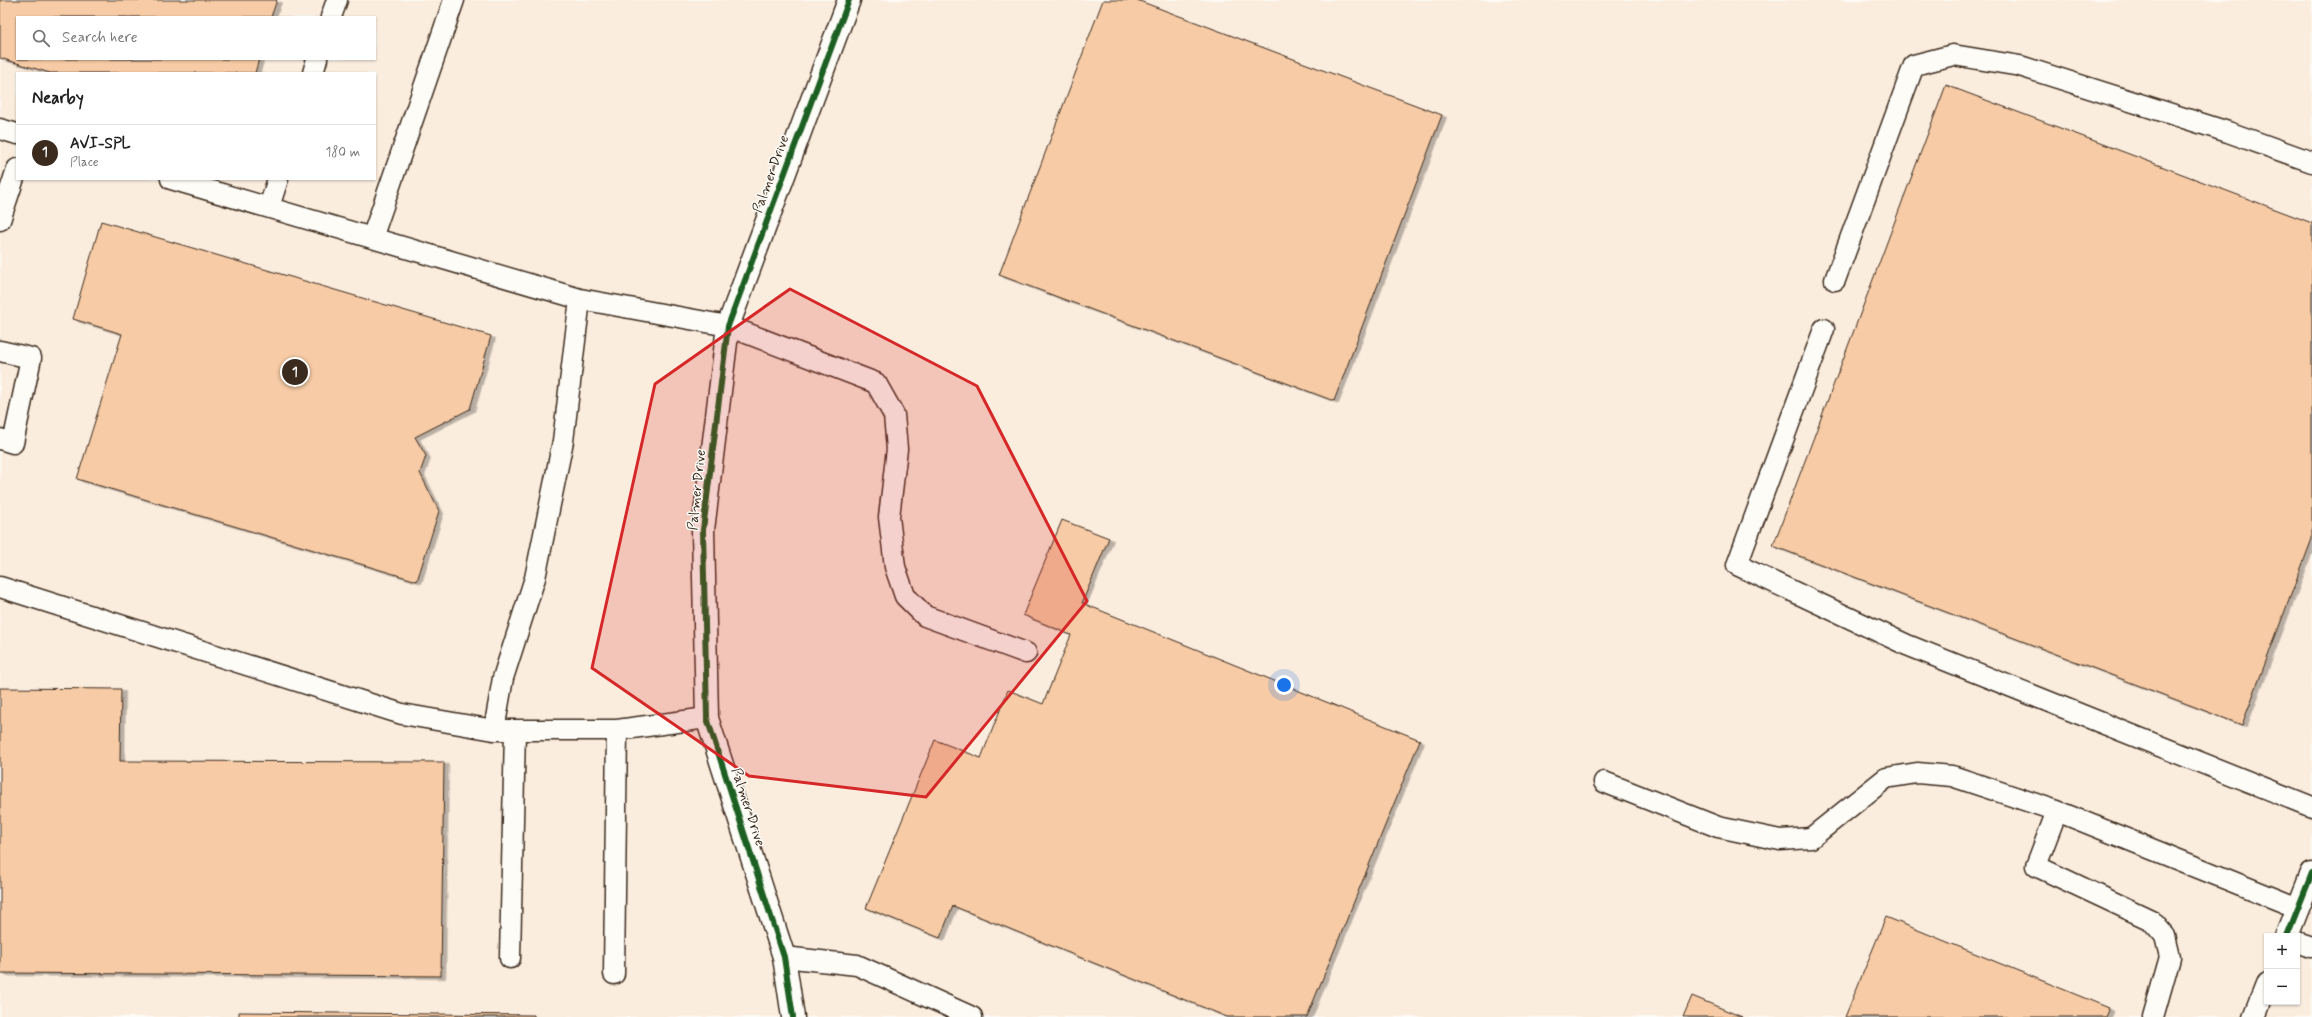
<!DOCTYPE html>
<html lang="en">
<head>
<meta charset="utf-8">
<style>
	body { margin:0; font-family:Mynerve,sans-serif; background:#f2f2f2; color:#222 }
	.controls { position:absolute; right:12px; bottom:12px; display:grid; overflow:hidden; border-radius:0px; box-shadow:0 1px 3px #0004 }
	.controls button { width:36px; height:36px; display:grid; place-items:center; padding:0; border:0; border-bottom:1px solid #e0e0e0; background:#fff; color:#222; font:20px sans-serif }
	.you { position:absolute; left:1284px; top:685px; width:14px; height:14px; margin:-10px; border:3px solid #fff; border-radius:50%; background:#1a73e8; box-shadow:0 0 0 6px #1a73e833 }
	.badge { display:grid; place-items:center; width:26px; height:26px; border-radius:50%; background:#3b2a1e; color:#fff; font-size:13px; font-weight:700 }
	.pin { position:absolute; translate:-50% -50%; border:2px solid #fff; box-shadow:0 1px 4px #0006 }
	.list { margin:0; padding:0; list-style:none }
	h2 { display:flex; justify-content:space-between; align-items:center; height:52px; margin:0; padding:0 16px; font-size:17px }
	h2 small { font-size:13px; font-weight:400; color:#767676 }
	.list li { display:grid; grid-template-columns:26px 1fr auto; gap:12px; align-items:center; box-sizing:border-box; height:56px; padding:0 16px; border-top:1px solid #e0e0e0 }
	.list b { display:block; font-size:15px; white-space:nowrap }
	.list p { margin:0; font-size:13px; white-space:nowrap; color:#767676 }
	.list em { font-size:13px; font-style:normal; color:#767676 }
	.icon { flex:none; width:22px; height:22px; fill:none; stroke:currentColor; stroke-width:2; stroke-linecap:round; stroke-linejoin:round }
	.map { position:relative; flex:none; width:2312px; height:1017px; overflow:hidden }
	.search { position:absolute; background:#fff; box-shadow:0 1px 3px #0004; left:16px; top:16px; width:360px; height:44px; display:flex; align-items:center; gap:10px; box-sizing:border-box; padding:0 14px; border-radius:0px; color:#767676; font-size:15px }
	.panel { position:absolute; background:#fff; box-shadow:0 1px 3px #0004; left:16px; top:72px; width:360px; height:108px; border-radius:0px }
	.map>svg:first-child { display:block }
</style>
</head>
<body>
<div class="map">
<svg width="2312" height="1017" viewBox="0 0 2312 1017">
	<defs>
		<filter id="shadow"><feDropShadow dx="4.5" dy="2.5" stdDeviation="0" flood-color="#0004"/></filter>
	</defs>
	<rect width="100%" height="100%" fill="#fdfcf7"/>
	<filter id="ink" filterUnits="userSpaceOnUse"><feTurbulence type="fractalNoise" baseFrequency=".025" numOctaves="2"/><feDisplacementMap in="SourceGraphic" scale="8" xChannelSelector="R" yChannelSelector="G"/><feConvolveMatrix kernelMatrix="1 2 1 2 8 2 1 2 1" color-interpolation-filters="sRGB"/></filter>
	<g filter="url(#ink)">
		<!-- built -->
		<path fill="#fbedde" fill-rule="evenodd" d="M0 0H2312V1017H0ZM17 17H375V59H17ZM17 73H375V179H17ZM2267 936H2297V1002H2267Z"/>
		<!-- building -->
		<path fill="#f6cba5" stroke="#3b2a1e" filter="url(#shadow)" d="M0 0H277L271 17H17V59H259L255 73H50L0 58Z
			M1103 0H1137L1442 115 1334 401 999 275Z
			M1946 85 2312 223V539L2242 725 1773 546Z
			M101 221 491 336 470 409 415 437 426 456 420 473 439 511 417 581 77 479 122 334 73 319Z
			M1062 520 1109 538 1082 603 1420 740 1307 1017H1227L953 906 940 938 866 908 935 740 981 758 1008 690 1043 704 1071 635 1023 615Z
			M0 688 121 689 120 761 444 762 441 976 0 973Z
			M1886 917 2109 1008 2105 1017H1845Z
			M1692 996 1742 1017H1683Z
			M239 1012 534 1015V1017H239Z"/>
		<g fill="none" stroke-linecap="round" stroke-linejoin="round">
			<defs>
				<path id="service" d="M331 17 337 0
					M313 73 317 59
					M0 129 17 134
					M171 179 580 299
					M269 207 278 179
					M0 220 17 169
					M372 238 454 0
					M1835 280 1914 65 1953 55 2020 66 2228 132 2312 162
					M1824 329 1737 565 1907 645 2312 807
					M0 351 31 358 13 443 0 439
					M0 587 402 714 494 730
					M707 718 617 730H494L503 678 535 578 563 441 580 299 728 326 876 383 894 415 897 449 889 517 895 567 905 596 925 616 1026 653
					M1604 782 1718 827 1780 840 1811 838 1886 778 1917 773 1952 776 2057 811 2298 908
					M2057 811 2036 866 2151 920 2165 936 2170 957 2153 1017
					M2297 942 2312 947
					M784 957 857 965 972 1017
					M510 958 515 730
					M614 974 617 730"/>
				<path id="minor" d="M2287 936 2312 873
					M793 1017 784 957 707 718 703 530 728 326 849 0
					M2254 1017 2267 984"/>
			</defs>
			<!-- service casing -->
			<use href="#service" stroke="#3b2a1e" stroke-width="23"/>
			<!-- minor casing -->
			<use href="#minor" stroke="#3b2a1e" stroke-width="25"/>
			<!-- service -->
			<use href="#service" stroke="#fdfcf7" stroke-width="20"/>
			<!-- minor -->
			<use href="#minor" stroke="#fdfcf7" stroke-width="22"/>
			<defs>
				<path id="cycleway" d="M2287 936 2312 873
					M793 1017 784 957 707 718 703 530 728 326 849 0"/>
			</defs>
			<!-- cycleway casing -->
			<use href="#cycleway" stroke="#fdfcf7" stroke-width="8"/>
			<!-- cycleway -->
			<use href="#cycleway" stroke="#1b5e20" stroke-width="6"/>
		</g>
	</g>
	<!-- marked area -->
	<path fill="#d62828" fill-opacity="0.2" stroke="#d62828" stroke-width="3" stroke-linejoin="round" d="M790 289 977 386 1087 601 926 797 749 776 592 668 655 384Z"/>
	<g text-anchor="middle" dominant-baseline="central" stroke-width="3" stroke-linejoin="round" paint-order="stroke">
		<!-- street labels -->
		<g font-size="14" fill="#3b2a1e" stroke="#fdfcf7">
			<text transform="translate(771 174) rotate(-70)">Palmer Drive</text>
			<text transform="translate(697 490) rotate(-84)">Palmer Drive</text>
			<text transform="translate(748 807) rotate(72)">Palmer Drive</text>
		</g>
	</g>
</svg>
<div class="controls">
<button>+</button>
<button>−</button>
</div>
<div class="you"></div>
<div class="pin badge" style="left:295px;top:372px">1</div>
<div class="search"><svg class="icon" aria-label="search" viewBox="0 0 24 24"><circle cx="10" cy="10" r="6"/><path d="M15 15l6 6"/></svg>Search here</div>
<section class="panel">
<h2>Nearby<small></small></h2>
<ul class="list">
<li><span class="badge">1</span><div><b>AVI-SPL</b><p>Place</p></div><em>180 m</em></li>
</ul>
</section>
</div>
</body>
</html>
